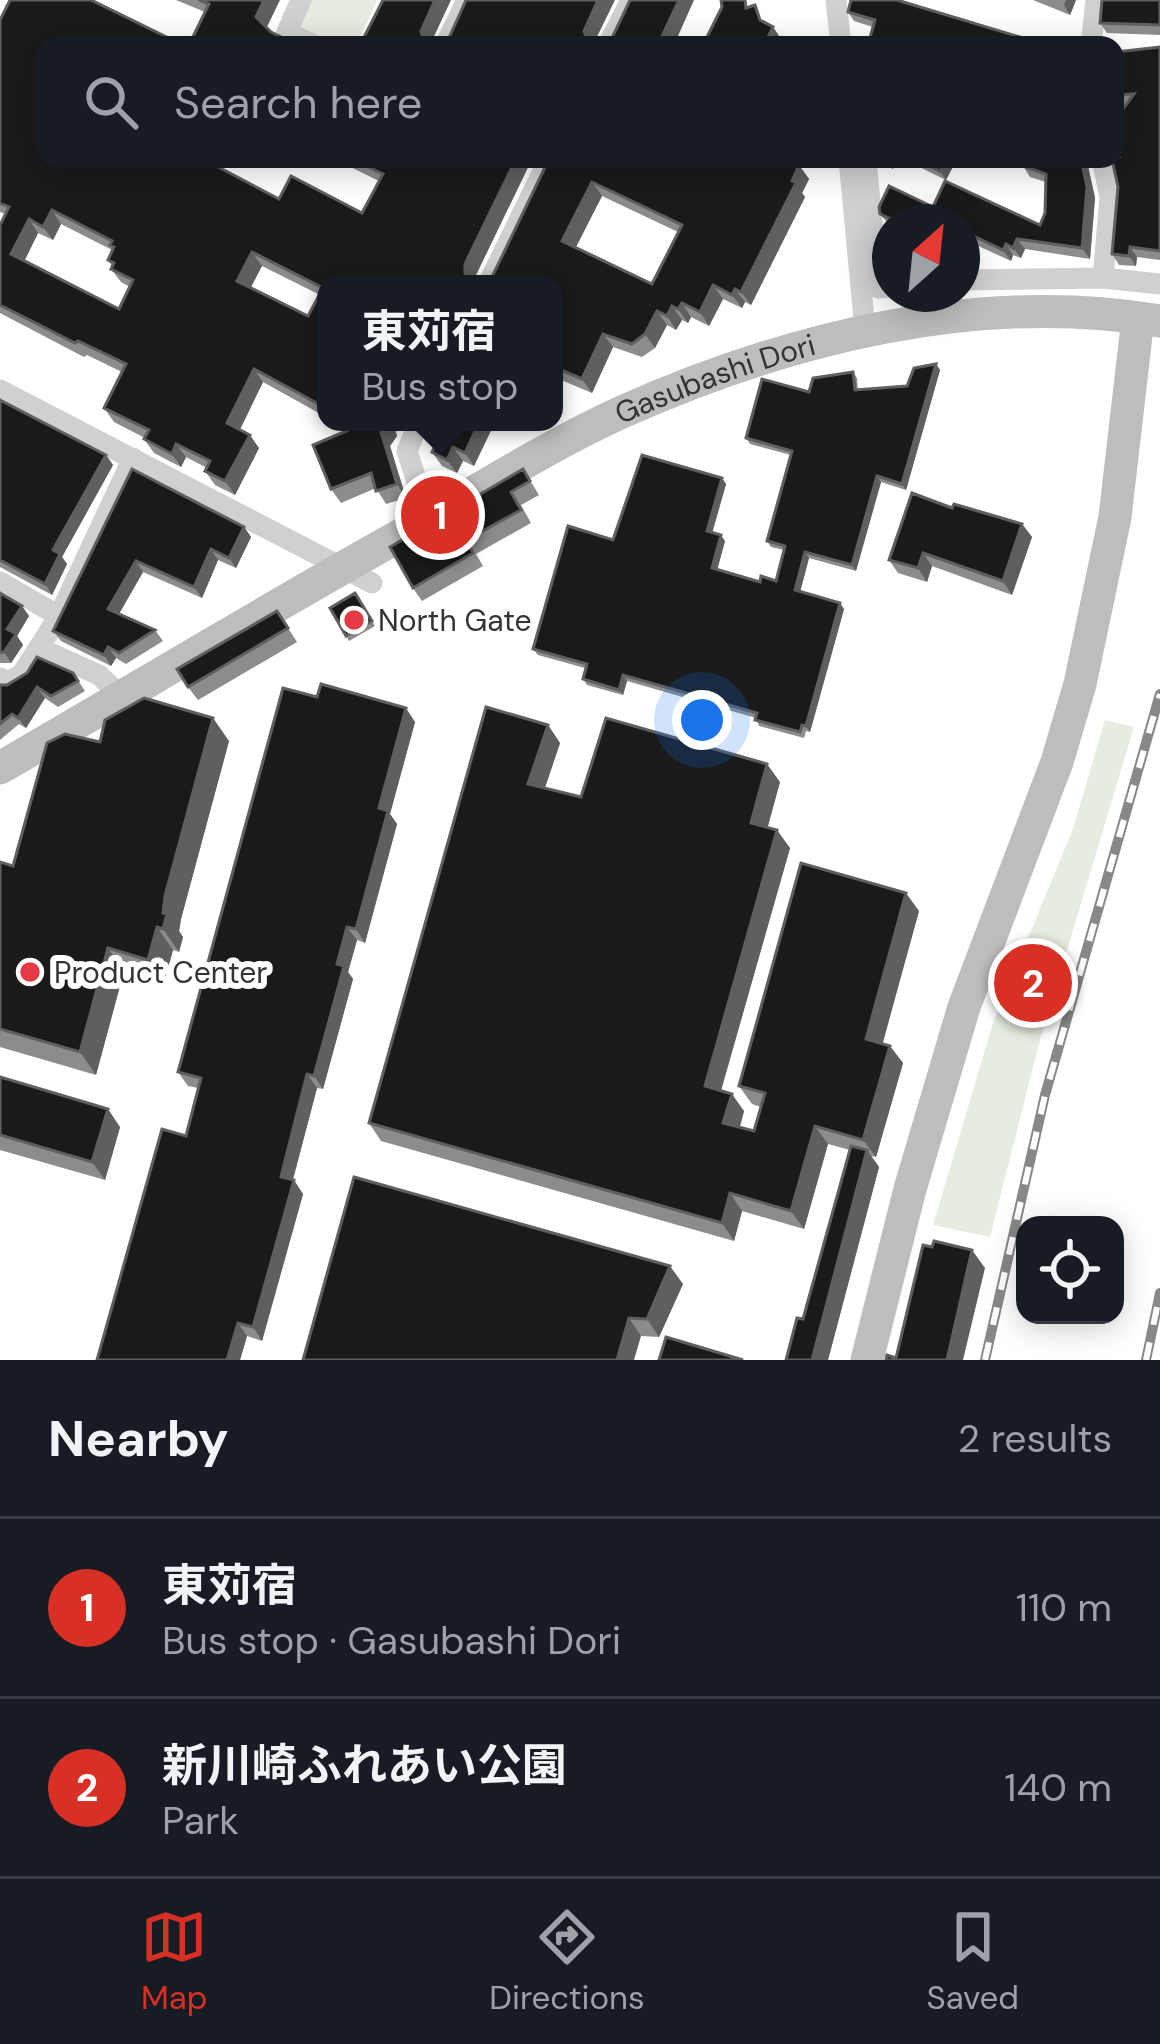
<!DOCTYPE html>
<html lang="en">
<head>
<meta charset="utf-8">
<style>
	body { margin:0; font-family:"DM Sans","Noto Sans JP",sans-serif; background:#242831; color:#f1f3f6 }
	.controls { position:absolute; right:36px; bottom:36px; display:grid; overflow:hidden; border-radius:24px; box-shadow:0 6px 30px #0003 }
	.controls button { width:108px; height:108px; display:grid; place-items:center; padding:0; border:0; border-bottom:3px solid #363941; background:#171b24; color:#f1f3f6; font:60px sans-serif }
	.compass { position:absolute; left:872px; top:204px; width:108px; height:108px; border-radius:50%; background:#171b24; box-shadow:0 6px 30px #0003; rotate:27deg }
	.you { position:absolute; left:702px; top:720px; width:42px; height:42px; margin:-30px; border:9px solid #fff; border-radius:50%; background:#1a73e8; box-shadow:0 0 0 18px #1a73e833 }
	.badge { display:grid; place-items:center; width:78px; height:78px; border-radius:50%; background:#d93025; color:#fff; font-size:39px; font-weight:700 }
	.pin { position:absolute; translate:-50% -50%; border:6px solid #fff; box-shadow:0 3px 12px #0006 }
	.popup { position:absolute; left:317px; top:275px; width:246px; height:156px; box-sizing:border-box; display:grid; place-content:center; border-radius:24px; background:#171b24; filter:drop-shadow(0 3px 9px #0005); font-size:39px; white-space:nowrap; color:#9ea1a6 }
	.popup b { font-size:45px; color:#f1f3f6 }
	.popup::after { content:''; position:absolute; left:50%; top:100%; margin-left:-24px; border:24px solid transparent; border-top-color:#171b24 }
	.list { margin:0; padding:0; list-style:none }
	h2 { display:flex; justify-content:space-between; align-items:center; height:156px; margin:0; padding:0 48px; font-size:51px }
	h2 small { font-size:39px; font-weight:400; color:#9ea1a6 }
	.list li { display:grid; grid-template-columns:78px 1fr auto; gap:36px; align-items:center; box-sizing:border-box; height:180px; padding:0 48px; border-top:3px solid #363941 }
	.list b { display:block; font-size:45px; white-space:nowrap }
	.list p { margin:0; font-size:39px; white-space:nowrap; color:#9ea1a6 }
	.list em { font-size:39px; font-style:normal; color:#9ea1a6 }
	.icon { flex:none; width:66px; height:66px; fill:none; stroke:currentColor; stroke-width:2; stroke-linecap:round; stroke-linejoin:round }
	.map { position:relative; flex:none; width:1160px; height:1360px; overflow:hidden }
	.search { position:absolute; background:#171b24; box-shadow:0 6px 30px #0003; left:36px; right:36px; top:36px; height:132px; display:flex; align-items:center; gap:30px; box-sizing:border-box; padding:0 42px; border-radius:24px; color:#9ea1a6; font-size:45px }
	.sheet { height:516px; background:#171b24 }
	nav { display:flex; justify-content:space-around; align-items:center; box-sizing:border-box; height:168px; border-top:3px solid #363941; background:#171b24; font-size:33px; color:#9ea1a6 }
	nav a { display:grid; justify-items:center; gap:6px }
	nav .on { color:#d93025 }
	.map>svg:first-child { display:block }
</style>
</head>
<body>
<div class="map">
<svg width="1160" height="1360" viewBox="0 0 1160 1360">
	<rect width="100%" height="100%" fill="#fff"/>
	<!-- green -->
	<path fill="#e6ecdf" d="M309 0H376L377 1 356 45H327L299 32 298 24Z
		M1105 720 1134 727 1040 1040 990 1237 933 1225 994 1020 1073 829Z"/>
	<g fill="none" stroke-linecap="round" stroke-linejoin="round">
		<!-- street -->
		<path stroke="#d0d0d0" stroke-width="21" d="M301 0 287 32 314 45
			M836 0 841 45
			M445 45 467 0
			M608 45 631 0
			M1091 45 1096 0
			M849 159 865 330
			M866 159 878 288 890 287
			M1102 159 1110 197 1103 278
			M962 280 1103 278 1160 284
			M488 284 549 159
			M0 390 372 583
			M419 422 407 451 429 519
			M0 582 59 616 22 674 8 682 0 678
			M59 616 133 458
			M39 648 99 675 122 697"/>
		<!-- secondary -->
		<g stroke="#bdbdbd" stroke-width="33">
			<path id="s1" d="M0 768C131 692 260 614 392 540 466 498 545 447 622 412 788 338 979 290 1160 321"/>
			<path d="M867 1360 910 1189 964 1007 1057 762 1080 684 1115 517 1138 318"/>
		</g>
		<defs>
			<path id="rail" d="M985 1360 1045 1095 1160 694
				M1146 1360 1160 1293"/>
		</defs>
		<!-- rail casing -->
		<use href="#rail" stroke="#888" stroke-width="10"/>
		<!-- rail -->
		<use href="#rail" stroke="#fff" stroke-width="6" stroke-dasharray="18" stroke-linecap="butt"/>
	</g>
	<!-- wall -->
	<path fill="#8c8c8c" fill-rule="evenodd" d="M176 0H280L205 12Z
		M1033 0H1076L1070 15Z
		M1160 0V35L1107 33 1100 23Z
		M848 12 1046 45 873 27 854 21Z
		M0 20 45 159H216L214 165 279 199 362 213 379 181 334 159H532L475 277V284H326V417L263 382 240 430 259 448 235 495 215 485 205 471 207 468 186 457 181 467 154 453 144 439 145 438 114 422 104 408 122 372 87 355 84 357 0 313V225L5 214 0 212ZM61 224 112 250 108 260 112 266 111 269 121 282 130 287 119 309 24 261 38 233 53 240ZM262 266 320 295 308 316 250 287Z
		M1160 47V260L1137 257 1136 266 1119 265 1112 254 1119 157 1126 105 1115 106V52Z
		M549 159 799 165 809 179 802 193 805 197 751 305 745 302 742 308 723 299 709 326 691 317 688 323 682 320 676 330 667 325 655 348 642 357 613 347 592 393 554 377V284L486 283 492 277ZM602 196 678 232 652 284 575 248Z
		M878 159H898L893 169 881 164Z
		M903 159H957L946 180Z
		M1023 166H1088L1095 198 1090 259 1025 249 1021 258 1013 255 1011 261 974 244 962 265V222H890V261L883 252 886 243 884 240 890 226 880 214 933 207 1040 225 1045 213 1046 182 1030 177Z
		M936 364 940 370 906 490 881 482 856 571 809 558 800 592 844 609 810 732 806 731 804 738 759 726 756 718 627 681 623 695 587 685 583 679 585 668 538 655 533 649 613 540 722 478 726 484 712 533 725 541 717 570 760 582 776 581 784 550 771 547 767 541 791 455 750 444 746 438 809 392 853 372 857 378 858 390 907 386Z
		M0 400 106 455 113 465 62 557 67 564 52 595 0 567Z
		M335 422H393L397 436 390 446 406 498 386 504 376 488 341 503 331 489 350 430Z
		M420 422H495L474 466 463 461 457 473 442 466 432 452 437 441 429 438Z
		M132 469 244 527 251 537 236 568 218 560 202 598 143 572 119 614 155 630 163 641 126 664 116 658 111 666 61 641 53 631Z
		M523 469 539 495 521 505 531 523 476 554 483 566 422 601 413 588Z
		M952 508 1022 524 1032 537 1012 595 932 566 927 582 898 573 889 560Z
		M0 593 22 606 29 616 17 636 23 645 11 663H0Z
		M355 593 375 626 349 641 330 608Z
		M277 611 297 642 198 700 188 687Z
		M73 673 85 691 58 707 45 698 26 728 19 724 0 740V685Z
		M415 722 390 814 397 824 365 943 357 940 348 972 353 979 323 1089 317 1088 293 1180 303 1194 262 1341 247 1336 240 1360 186 1136 198 1088 188 1086 178 1072Z
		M548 725 560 743 545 788 581 797 780 782 767 827 790 848 721 1091 744 1111 740 1127 754 1131 761 1107 752 1104 739 1086 919 911 882 1043 903 1063 876 1157 871 1156 879 1167 828 1360H786L803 1319 850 1150 828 1144 804 1229 742 1211 734 1241 381 1141 369 1123Z
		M229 741 181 919 179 931 183 937 179 952 173 950 164 983 124 971 96 1075 0 1047V862L13 866 100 742Z
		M0 1077 120 1127 105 1180 0 1150Z
		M683 1284 659 1337 641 1336 303 1360Z"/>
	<!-- shaded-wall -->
	<path fill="#5f5f5f" d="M264 0H280L265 31 256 17Z
		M435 0H451L430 45 424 41 421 31Z
		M598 0H615L593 45 587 40 584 31Z
		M679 0H694L674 45H658Z
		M1066 0H1076L1070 15 1064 5Z
		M773 27 782 40 780 45H764Z
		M516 159H532L475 277V284H470L465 278V264Z
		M887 159H898L893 169 887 160Z
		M946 159H957L946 180 940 171Z
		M1081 159 1088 166 1095 198 1090 259 1082 248Z
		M799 165 809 179 802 193 805 197 751 305 741 292Z
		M592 182 602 196 572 255 562 241Z
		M52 210 61 224 53 240 43 227Z
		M29 219 38 233 21 268 11 254Z
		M967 233 974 244 963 265 962 242Z
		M1017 239 1025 249 1021 258 1013 248Z
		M1006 244 1013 255 1011 261 1003 250Z
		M1130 247 1137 257 1136 266 1129 256Z
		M252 252 262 266 247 295 237 281Z
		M713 285 723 299 709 326 700 312Z
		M735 289 745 302 742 308 732 295Z
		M682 303 691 317 688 323 678 309Z
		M672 306 682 320 676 330 667 316Z
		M657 311 667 325 655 348 645 334Z
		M603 334 613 347 592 393 582 379Z
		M936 364 940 370 906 490 902 484Z
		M254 369 263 382 236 437 227 423Z
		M387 422H393L397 436 390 446 406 498 397 484 381 432Z
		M479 422H495L474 466 465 453Z
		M250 435 259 448 235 495 225 481Z
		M176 444 186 457 181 467 172 454Z
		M453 447 463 461 457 473 447 460Z
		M106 455 113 465 62 557 67 564 52 595 45 584 53 550Z
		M877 476 881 482 856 571 852 565Z
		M722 478 726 484 711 537 707 531Z
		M1022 524 1032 537 1012 595 1003 581Z
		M244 527 251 537 236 568 229 558Z
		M721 535 725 541 716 574 712 568Z
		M211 549 218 560 202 598 194 587Z
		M805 552 809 558 799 596 795 590Z
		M923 553 932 566 927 582 918 568Z
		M136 561 143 572 116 619 108 609Z
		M840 603 844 609 810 732 806 726Z
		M22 606 29 616 17 636 23 645 11 663 4 652 7 629Z
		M108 647 116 658 111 666 104 655Z
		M623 675 627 681 623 695 619 690Z
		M37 687 45 698 26 728 18 718Z
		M406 708 415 722 390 814 397 824 365 943 356 929 379 808Z
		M213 718 229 741 181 919 179 931 183 937 179 952 163 929 165 896Z
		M548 725 560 743 540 802 528 784Z
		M767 764 780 782 764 841 751 823Z
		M777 830 790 848 717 1104 705 1086Z
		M906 893 919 911 879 1057 866 1039Z
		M157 927 173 950 164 983 148 960Z
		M347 927 357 940 348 972 353 979 323 1089 314 1076 337 964Z
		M108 948 124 971 96 1075 80 1052Z
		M890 1046 903 1063 876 1157 863 1140Z
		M307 1074 317 1088 290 1190 281 1177Z
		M732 1094 744 1111 736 1140 723 1123Z
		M108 1109 120 1127 105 1180 92 1162Z
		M815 1126 828 1144 804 1229 791 1211Z
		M867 1150 879 1167 828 1360H812Z
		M294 1180 303 1194 262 1341 253 1327Z
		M730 1193 742 1211 734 1241 722 1223Z
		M972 1250 985 1268 963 1360H947Z
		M670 1266 683 1284 659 1337 647 1319Z
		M629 1318 641 1336 634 1360H617Z
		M238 1323 247 1336 240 1360H227Z"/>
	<!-- building -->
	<path fill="#1a1a1a" stroke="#5f5f5f" stroke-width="3" fill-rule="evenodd" d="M10 0H91L183 45H45V159H203L279 199 291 176 362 213 383 174 352 159H516L465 264V278L473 284H326V408L254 369 227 423 250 435 225 481 205 471 210 461 176 444 172 454 144 439 149 430 104 408 126 364 78 341 75 343 0 305V225L9 207 0 203V20ZM52 210 112 241 110 245 114 247 108 260 114 263 111 269 133 280 119 309 11 254 29 219 43 227ZM252 252 323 288 308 316 237 281Z
		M199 0H264L256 17 271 32 298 45H311H189L209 4Z
		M383 0H435L421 31 424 41 433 45H360Z
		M466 0H598L584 31 587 40 596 45H437L449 38Z
		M630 0H679L658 45H600L612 38Z
		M721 0H745L746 8 755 5 760 20 773 27 764 45H703L722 7Z
		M851 0H897L1046 45H868L875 20 848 12Z
		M1102 0H1160V25L1100 23Z
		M1160 47V251L1130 247 1129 256 1112 254 1118 187 1112 159 1119 157 1115 147V120L1134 94 1115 95V52Z
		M549 159H762L772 164 774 159H787L799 165 792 181 796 183 741 292 735 289 732 295 713 285 700 312 682 303 678 309 672 306 667 316 657 311 645 334 632 344 603 334 582 379 554 367V284H476L486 283 492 277ZM592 182 682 225 652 284 562 241Z
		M915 159H946L940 171Z
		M1025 159H1081L1087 187 1082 248 1017 239 1013 248 1006 244 1003 250 967 233 962 242V222H892L893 220 880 214 879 207 889 186 933 207 945 181 1040 225 1045 213 1046 174 1023 166Z
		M890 226V255L883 252 886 241 884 240Z
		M936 364 902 484 877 476 852 565 805 552 795 590 840 603 806 726 802 725 800 732 755 720 757 713 623 675 619 690 583 679 587 664 533 649 568 526 613 540 642 455 722 478 707 531 721 535 712 568 760 582 761 576 776 581 785 546 767 541 792 451 746 438 762 379 809 392 813 378 853 372 855 390 907 386 914 368Z
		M0 400 106 455 53 550 60 554 45 584 0 560Z
		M351 422H387L381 432 397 484 376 491 371 473 331 489 313 445 358 426Z
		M420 422H479L465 453 453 447 447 460 432 452 441 434 419 424Z
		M132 469 244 527 229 558 211 549 194 587 136 561 108 609 155 630 119 653 108 647 104 655 53 631Z
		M523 469 530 481 511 492 521 510 466 540 473 553 413 588 390 547Z
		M912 493 952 508 954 504 1022 524 1003 581 923 553 918 568 889 560Z
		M0 593 22 606 7 629 16 634 4 652 0 653Z
		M355 593 372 621 346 636 330 608Z
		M277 611 288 628 188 687 177 669Z
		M37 657 73 673 78 681 51 696 37 687 18 718 12 714 0 724V685H7L27 673Z
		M321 684 406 708 379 808 388 811 356 929 347 927 337 964 344 966 314 1076 307 1074 281 1177 294 1180 253 1327 238 1323 227 1360H97L162 1129 186 1136 201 1078 178 1072 283 688 317 697Z
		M144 698 213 718 165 896 163 913 167 914 163 929 157 927 148 960 108 948 80 1052 0 1029V862L13 866 47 743 65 734 100 742 105 720Z
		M486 707 548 725 528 784 581 797 606 718 767 764 751 823 777 830 705 1086 732 1094 723 1123 754 1131 765 1093 739 1086 801 863 906 893 866 1039 890 1046 863 1140 815 1126 791 1211 730 1193 722 1223 369 1123Z
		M0 1077 108 1109 92 1162 0 1135Z
		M851 1146 867 1150 812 1360H786L797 1318 803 1319Z
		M354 1177 670 1266 647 1319 629 1318 617 1360H303Z
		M934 1241 972 1250 947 1360H886L887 1355 896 1358 923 1245 932 1247Z
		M666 1337 743 1360H659Z"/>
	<!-- markers -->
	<g fill="#e63946" stroke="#fff" stroke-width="4.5">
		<circle cx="354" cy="620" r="12"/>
		<circle cx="30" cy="972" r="12"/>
	</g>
	<g text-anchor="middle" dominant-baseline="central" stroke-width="12" stroke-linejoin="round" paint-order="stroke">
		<!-- street labels -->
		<g font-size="30" fill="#333" stroke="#fff">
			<text stroke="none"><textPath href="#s1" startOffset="816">Gasubashi Dori</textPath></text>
		</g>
		<!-- poi labels -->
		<g font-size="30" fill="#333" stroke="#fff" text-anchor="start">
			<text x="378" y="620">North Gate</text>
			<text x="54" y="972">Product Center</text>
		</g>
	</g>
</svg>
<div class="controls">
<button><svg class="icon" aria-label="locate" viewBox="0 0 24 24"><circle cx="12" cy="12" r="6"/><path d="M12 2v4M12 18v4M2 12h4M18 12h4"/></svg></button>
</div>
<svg class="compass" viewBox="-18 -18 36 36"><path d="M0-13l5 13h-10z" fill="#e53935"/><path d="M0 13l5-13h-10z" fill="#9ea1a6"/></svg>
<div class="you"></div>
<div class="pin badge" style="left:440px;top:515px">1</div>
<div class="popup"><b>東苅宿</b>Bus stop</div>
<div class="pin badge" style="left:1033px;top:983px">2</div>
<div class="search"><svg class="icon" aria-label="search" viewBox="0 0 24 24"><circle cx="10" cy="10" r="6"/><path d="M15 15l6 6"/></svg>Search here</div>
</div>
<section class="sheet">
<h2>Nearby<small>2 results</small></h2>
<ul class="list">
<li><span class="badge">1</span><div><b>東苅宿</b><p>Bus stop · Gasubashi Dori</p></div><em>110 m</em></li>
<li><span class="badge">2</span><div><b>新川崎ふれあい公園</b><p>Park</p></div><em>140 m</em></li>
</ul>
</section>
<nav>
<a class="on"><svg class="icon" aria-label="map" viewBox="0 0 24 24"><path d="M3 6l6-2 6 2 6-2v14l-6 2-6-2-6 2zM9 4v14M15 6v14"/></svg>Map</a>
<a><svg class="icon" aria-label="directions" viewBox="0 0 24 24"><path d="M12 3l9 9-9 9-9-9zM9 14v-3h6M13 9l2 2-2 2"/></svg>Directions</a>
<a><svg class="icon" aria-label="saved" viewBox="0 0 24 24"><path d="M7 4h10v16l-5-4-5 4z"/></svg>Saved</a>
</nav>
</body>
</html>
